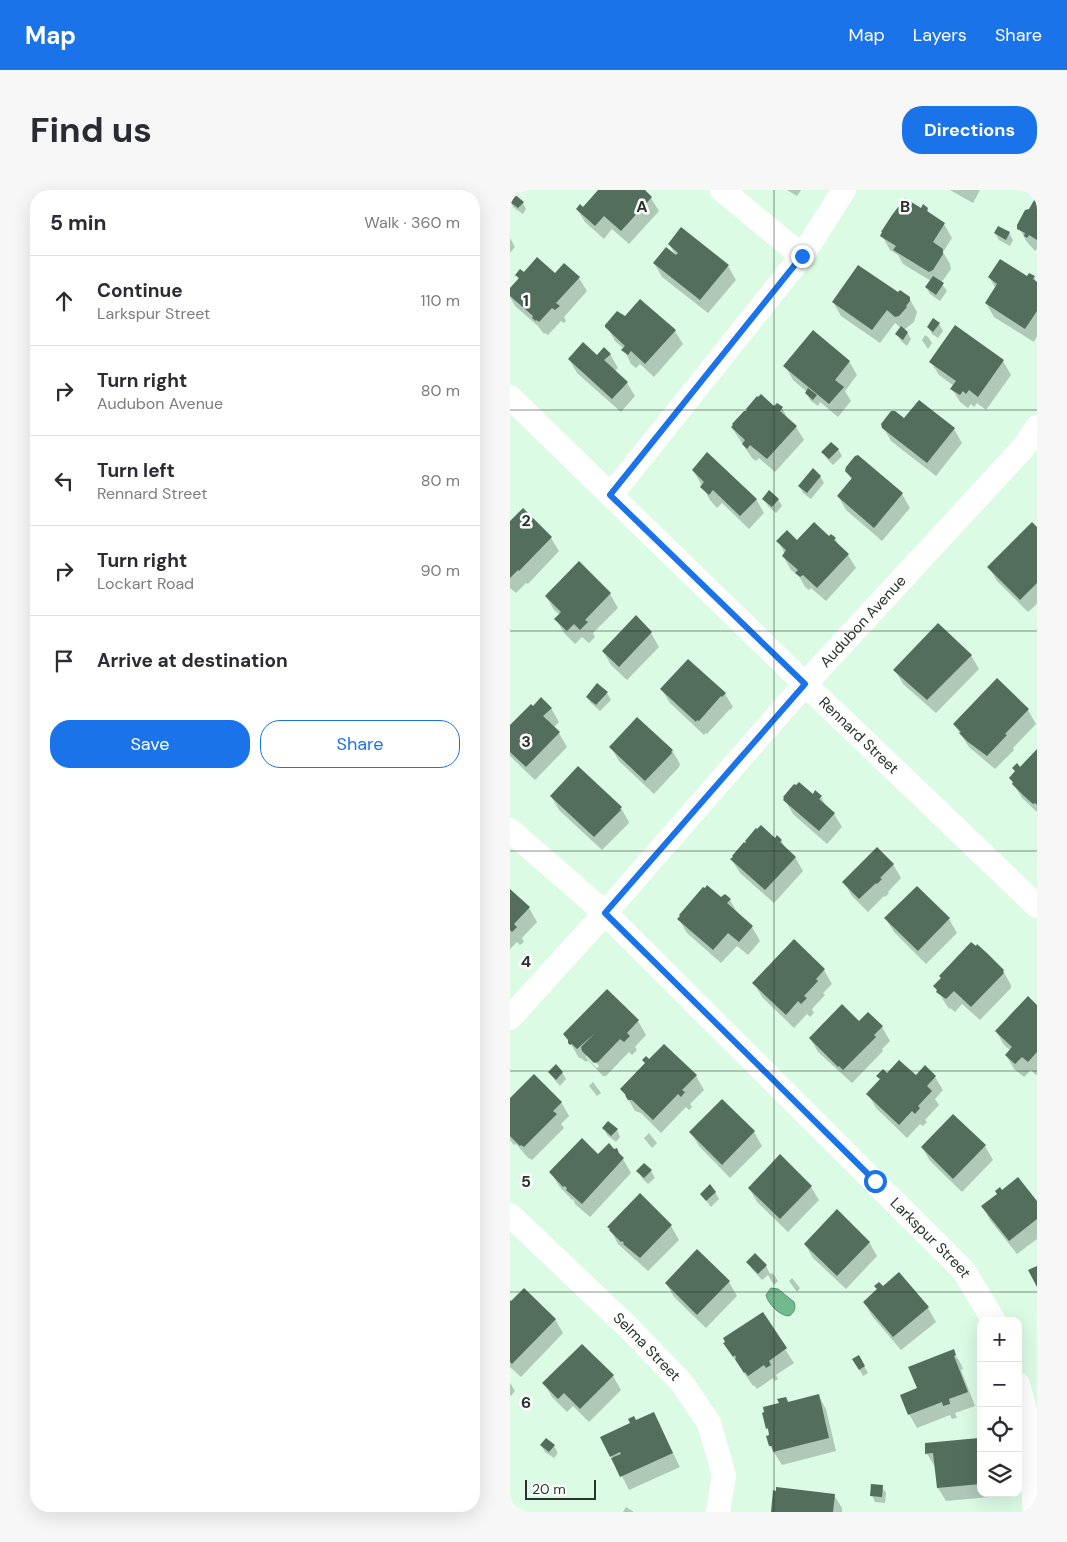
<!DOCTYPE html>
<html lang="en">
<head>
<meta charset="utf-8">
<style>
	body { margin:0; font-family:"DM Sans",sans-serif; background:#f7f7f7; color:#2b2b33 }
	.controls { position:absolute; right:15px; bottom:15px; display:grid; overflow:hidden; border-radius:10px; box-shadow:0 5px 20px #0002 }
	.controls button { width:45px; height:45px; display:grid; place-items:center; padding:0; border:0; border-bottom:1px solid #e1e1e2; background:#fff; color:#2b2b33; font:25px sans-serif }
	.scale { position:absolute; left:15px; bottom:12px; width:71px; box-sizing:border-box; padding-left:5px; border:2px solid #28342c; border-top:0; font-size:14px; line-height:18px; white-space:nowrap; color:#28342c; -webkit-text-stroke:4px #fff; paint-order:stroke }
	.stop { position:absolute; width:15px; height:15px; margin:-11px; border:4px solid #1a73e8; border-radius:50%; background:#fff }
	.stop.end { background:#1a73e8; border-color:#fff; box-shadow:0 1px 5px #0008 }
	.list { margin:0; padding:0; list-style:none }
	h2 { display:flex; justify-content:space-between; align-items:center; height:65px; margin:0; padding:0 20px; font-size:21px }
	h2 small { font-size:16px; font-weight:400; color:#7c7c81 }
	.list li { display:grid; grid-template-columns:32px 1fr auto; gap:15px; align-items:center; box-sizing:border-box; height:90px; padding:0 20px; border-top:1px solid #e1e1e2 }
	.list b { display:block; font-size:19px; white-space:nowrap }
	.list p { margin:0; font-size:16px; white-space:nowrap; color:#7c7c81 }
	.list em { font-size:16px; font-style:normal; color:#7c7c81 }
	.actions { display:flex; gap:10px; padding:15px 20px }
	.actions a { flex:1; padding:11px 0; border:1px solid #1a73e8; border-radius:20px; text-align:center; font-size:18px; color:#1a73e8 }
	.actions .main { background:#1a73e8; color:#fff }
	.icon { flex:none; width:28px; height:28px; fill:none; stroke:currentColor; stroke-width:2; stroke-linecap:round; stroke-linejoin:round }
	.map { position:relative; flex:none; width:527px; height:1322px; overflow:hidden; border-radius:20px }
	header { display:flex; align-items:center; gap:30px; box-sizing:border-box; height:70px; padding:0 25px; background:#1a73e8; color:#fff }
	header strong { font-size:24px }
	nav { display:flex; gap:28px; margin-inline-start:auto; font-size:18px }
	.intro { display:flex; align-items:center; justify-content:space-between; box-sizing:border-box; height:120px; padding:0 30px }
	h1 { margin:0; font-size:35px }
	.button { padding:12px 22px; border-radius:20px; background:#1a73e8; color:#fff; font-size:18px; font-weight:700 }
	main { display:flex; gap:30px; padding:0 30px }
	aside { flex:1; background:#fff; border-radius:20px; box-shadow:0 5px 20px #0002 }
	.map>svg:first-child { display:block }
</style>
</head>
<body>
<header>
<strong>Map</strong>
<nav><a>Map</a><a>Layers</a><a>Share</a></nav>
</header>
<div class="intro"><h1>Find us</h1><a class="button">Directions</a></div>
<main>
<aside>
<h2>5 min<small>Walk · 360 m</small></h2>
<ul class="list">
<li><svg class="icon" aria-label="ahead" viewBox="0 0 24 24"><path d="M12 20V5M6 11l6-6 6 6"/></svg><div><b>Continue</b><p>Larkspur Street</p></div><em>110 m</em></li>
<li><svg class="icon" aria-label="right" viewBox="0 0 24 24"><path d="M7 20v-9h11M14 6l5 5-5 5"/></svg><div><b>Turn right</b><p>Audubon Avenue</p></div><em>80 m</em></li>
<li><svg class="icon" aria-label="left" viewBox="0 0 24 24"><path d="M17 20v-9H6M10 6l-5 5 5 5"/></svg><div><b>Turn left</b><p>Rennard Street</p></div><em>80 m</em></li>
<li><svg class="icon" aria-label="right" viewBox="0 0 24 24"><path d="M7 20v-9h11M14 6l5 5-5 5"/></svg><div><b>Turn right</b><p>Lockart Road</p></div><em>90 m</em></li>
<li><svg class="icon" aria-label="arrive" viewBox="0 0 24 24"><path d="M6 21V4h12l-3 4 3 4H6"/></svg><div><b>Arrive at destination</b></div></li>
</ul>
<div class="actions"><a class="main">Save</a><a>Share</a></div>
</aside>
<div class="map">
<svg width="527" height="1322" viewBox="0 0 527 1322">
	<rect width="100%" height="100%" fill="#dbfbe5"/>
	<!-- water -->
	<path fill="#73b98e" stroke="#5c9171" d="M261 1098 268 1099 284 1112C286 1118 285 1122 279 1126 270 1126 258 1114 256 1105Z"/>
	<!-- shadow -->
	<path fill="#0003" fill-rule="evenodd" d="M89 0H132L141 8 149 21 119 54 102 39 94 49 75 32 67 19H73Z
		M277 0H291L287 6Z
		M440 0H470L463 13Z
		M527 7V59L525 61 517 52 509 38Z
		M0 9 13 13 16 19 13 24 3 17Z
		M417 19 421 26 434 34 442 48 433 62 440 74 441 79 431 93 437 101 430 111 420 104 416 97 421 91 393 74 388 65 380 60 372 46 411 20Z
		M485 43H499L503 50 500 56 489 50Z
		M0 48 5 57 0 63Z
		M159 54 218 76 226 90 198 123 152 87 144 73 166 66Z
		M6 85H45L69 88 77 101 54 127 56 131 54 133 51 131 38 145 35 143 34 144 28 136 5 116 0 107V100L9 90Z
		M479 87H524L527 93V146L524 152 484 127 476 113 486 99Z
		M388 104 399 108 407 122 404 132 394 140 397 142 401 149 397 156 391 151 387 144 391 138 385 133 370 153 331 126 323 112Z
		M116 127 165 141 173 154 144 187 130 174 126 178 121 174 114 159 105 151 97 137Z
		M429 134 433 141 428 148 422 144 418 137Z
		M446 137 493 171 501 185 476 220 467 213 464 217 461 214 458 218 450 212 442 199 444 196 429 185 421 172Z
		M415 145 418 147 422 153 418 159 412 150Z
		M100 164 108 178 105 181 117 193 125 206 111 222 67 183 59 169Z
		M339 171 347 185 335 201 341 211 328 227 310 212 308 216 300 210 296 203 297 202 283 190 275 176Z
		M409 211 444 239 452 253 426 286 381 251 373 237 395 230Z
		M265 218H272L279 231 286 237 294 250 265 282 249 268 246 271 242 268 222 238 236 223Z
		M328 259 332 266 323 275 317 269 313 262Z
		M183 280 246 309 254 323 239 339 212 313 207 318 200 310Z
		M336 281 392 304 400 318 372 351 336 320 328 306 342 290Z
		M310 286 314 293 301 309 293 303 289 296Z
		M254 309H268L272 316 266 323 258 316Z
		M0 333 41 348 49 361 18 394 16 393 6 403 0 398Z
		M527 338V414L518 422 487 391 479 377Z
		M319 348 325 349 330 358 338 365 346 378 316 411 301 398 299 400 295 397 289 386 281 380 273 366 275 364 268 351 287 352Z
		M100 404 108 418 83 443 85 447 79 453 72 447 65 454 54 443 46 429 50 425 44 420 36 406Z
		M141 443 149 457 117 490 101 475 93 461Z
		M461 465 469 479 426 523 393 494 385 480Z
		M487 490 518 520 526 534 503 558 504 560 485 579 459 557 444 534Z
		M152 500 215 504 223 517 220 520V519L197 544 196 543 194 545 160 513Z
		M97 503 101 510 90 521 81 513 77 507Z
		M23 518H41L49 532 43 538 49 543 57 557 25 590 0 566V537Z
		M101 557 162 560 170 574 169 577 144 604 109 571Z
		M527 561V622L512 608 500 588 506 583 504 579 510 578Z
		M303 605 311 607 317 618 324 624 332 637 317 654 283 624 275 610Z
		M41 606 111 618 119 632 118 634 92 660 49 620Z
		M265 649 271 650 277 661 285 667 293 681 264 713 230 683 222 670 235 655Z
		M383 674 391 688 378 702 379 703 375 707 374 706 358 722 342 706 334 692Z
		M407 698 439 729 447 743 416 774 384 742 376 729Z
		M0 700 19 718 27 732 12 748 14 752 10 755 7 752 0 759Z
		M211 709 220 710 228 724 242 737 250 751 238 765 227 756 211 773 177 743 169 729Z
		M314 780 322 794 313 803 315 805 302 819 304 823 300 827 297 824 284 838 252 807 244 793Z
		M493 781 501 795V798L470 830 452 814 445 822 440 818 439 819 425 797 432 789Z
		M97 801 128 831 136 845 125 857 127 860 122 865 119 862 96 886H93L78 870 76 872 71 868H69L55 844ZM76 863 89 876 87 878 76 867Z
		M527 817V884L526 885 521 880 514 887 504 879 496 865 500 860 494 855 486 841Z
		M349 833 372 837 380 851 372 859 373 861 342 893 308 862 300 848Z
		M140 870 186 886 194 900 180 914 182 917 179 920 176 917 151 943 131 923 125 921 112 899Z
		M415 877 425 887 433 900 425 909 429 915 415 930 417 932 413 936 410 934 397 948 366 918 358 904 371 891 368 886 377 885 406 887Z
		M52 882 56 889 50 896 44 889 40 883Z
		M83 892 91 903 87 906 79 896Z
		M0 910 51 912 59 926 51 934 54 938 22 970 19 968V969L6 954 4 955 0 950Z
		M212 911 244 942 252 956 220 988 189 956 181 943Z
		M443 925 475 956 483 970 452 1002 420 971 412 957Z
		M94 938 107 940 110 947 106 952 97 945Z
		M139 943 147 953 142 958 134 948Z
		M88 966 113 969 121 983 80 1027 65 1014 63 1009 62 1010 49 996 41 982Z
		M134 975 141 981 145 988 138 994 132 988 128 981Z
		M301 997 309 1010 278 1042 247 1012 239 998Z
		M205 1002 209 1009 201 1017 191 1004Z
		M130 1005 161 1036 169 1050 138 1081 108 1054 99 1037Z
		M527 1013V1049L507 1064 480 1030 473 1016Z
		M359 1052 367 1066 336 1099 303 1068 295 1054Z
		M187 1061 219 1092 227 1106 196 1138 164 1107 156 1093Z
		M238 1072 256 1076 260 1084 262 1083 264 1085 268 1091 264 1095 258 1085 252 1090 242 1079Z
		M282 1088 290 1098 287 1102 279 1091Z
		M373 1098 418 1118 426 1132 391 1160 362 1126 354 1112Z
		M0 1111 45 1129 53 1143 11 1187 0 1177Z
		M252 1124 284 1173 266 1185 268 1189 265 1191 263 1188 247 1199 244 1195 243 1196 223 1167Z
		M443 1161 451 1174 453 1179 451 1180 465 1216 445 1223 447 1228 442 1229 440 1225 407 1238 399 1224 408 1199Z
		M349 1167 358 1183 353 1186 344 1170Z
		M103 1186 111 1200 79 1232 63 1216 57 1222 42 1207 34 1193Z
		M0 1193 5 1201 1 1206 0 1205Z
		M308 1205 316 1219 326 1261 272 1275 260 1256V1244L257 1238 255 1223 270 1214 276 1208 279 1213Z
		M143 1223 170 1277 119 1300 92 1247Z
		M36 1249 44 1256 48 1263 44 1268 35 1262 31 1255Z
		M468 1250 471 1254V1303H480V1307L436 1311 428 1298 426 1277H425L417 1264Z
		M372 1297 376 1303 375 1313 365 1312 362 1305Z
		M324 1305 332 1318V1322H262Z
		M116 1317 124 1322H113Z"/>
	<!-- building -->
	<path fill="#536e5c" d="M88 0H135L142 7 111 41 94 26 85 36 66 19 70 14 73 17Z
		M3 3 14 12 8 18 0 12V7Z
		M527 5V50L519 45 517 48 514 46 515 43 507 39V35L515 20 519 19Z
		M395 8 411 18 413 14 418 18 417 21 435 33 423 52 433 59V64L423 80 419 82 383 60 386 56 370 46 372 42H371L382 25Z
		M488 36 500 42 496 50 484 43Z
		M171 37 219 75 190 110 143 73 156 57 166 65 168 63 158 54Z
		M27 67 45 83 54 73 70 87 46 113 50 116 45 120 42 118 29 132 27 130 26 131 22 128 23 126 0 106V98L9 88 5 85 10 79 14 82Z
		M490 69 517 86 519 83 525 86 523 89 527 92V121L515 139 475 113 487 94 478 87Z
		M348 75 388 102 390 100 400 107V111L396 116 397 117 389 126 385 127 377 120 362 140 322 112Z
		M423 86 434 93 426 105 415 97Z
		M130 109 166 140 135 174 121 161 118 165 111 160 115 156 95 137V135L107 121 115 126Z
		M423 128 430 133 423 142 417 137Z
		M445 135 494 170 468 207 459 200 456 204 453 201 450 205 440 199 446 191 419 172Z
		M391 136 398 142 393 150 385 144Z
		M303 140 340 171 325 190 334 197 319 214 273 176Z
		M73 152 87 165 94 157 101 164 94 170 118 192 102 209 58 169Z
		M298 198 307 205 303 210 295 203Z
		M251 204 264 216 267 213 273 217 270 221 287 236 257 269 240 255 237 259 232 254 235 250 221 237 223 235 222 234 234 221H235L237 220 236 219 247 206 248 207Z
		M409 210 445 238 417 273 372 238 371 234 381 221H385L394 228Z
		M321 252 329 259 319 269 311 262Z
		M197 262 247 309 230 326 203 300 199 305 190 297 194 292 182 280Z
		M348 265 393 303 364 338 327 306 342 288 335 281 336 277 345 266Z
		M303 278 311 286 297 303 288 296Z
		M259 300 269 309 262 317 252 309Z
		M13 318 42 347 9 381 8 380 0 388V331Z
		M304 332 319 346 321 344 326 348 324 350 339 364 307 398 293 385 290 387 285 383 288 380 272 366 276 360 266 351 277 340 287 350Z
		M522 332 527 337V393L510 410 477 377Z
		M69 371 101 403 75 430 78 432 70 440 64 434 57 441 44 429 51 422 35 406Z
		M126 425 142 442 109 477 92 461Z
		M428 433 462 465 417 510 383 480Z
		M178 469 216 503 212 507 211 506 189 531 187 530 186 532 150 499Z
		M487 488 519 519 495 544 497 545 477 566 458 552 449 543 451 542 443 534Z
		M87 493 98 502 86 515 76 507Z
		M31 507 42 518 33 526 50 542 16 577 0 562V535L21 514 23 516Z
		M127 527 163 560 161 562 162 563 135 591 99 557Z
		M527 559V615L525 613 523 614 514 606 502 594 503 592 499 588 505 581 502 578 507 573 510 577Z
		M68 576 112 617 110 619 111 620 84 647 40 606Z
		M289 592 303 604 305 600 312 606 309 609 325 623 309 641 273 610 274 608 273 607 284 594 286 595Z
		M251 635 265 648 267 645 272 650 270 652 286 667 255 700 220 669 223 667 222 666 234 652 235 653 236 652 235 651 246 638 247 639Z
		M367 657 384 674 370 688 372 689 367 694 366 693 349 709 332 692Z
		M197 695 211 707 215 704 221 709 217 713 243 736 229 752 218 743 203 760 167 729 170 726 169 725 193 697 195 698Z
		M407 696 440 728 408 761 374 728Z
		M0 699 20 717 4 734 7 737 2 742 0 740Z
		M284 749 315 779 306 789 308 791 294 806 297 808 291 814 288 811 276 825 242 793Z
		M461 752 466 756 467 754 479 765 494 780 493 782 494 783 461 817 444 801 436 809 426 802 427 800 423 796 431 788 429 786Z
		M97 799 129 830 117 843 120 846 114 852 110 849 88 872 84 873 72 861 71 857 85 843 67 859 62 854 60 855 58 853V850L53 844Z
		M518 806 527 815V862L518 872 512 867 505 874 495 865 502 857 485 841Z
		M332 814 349 831 358 822 373 836 364 845 366 847 333 880 329 876 328 877 299 848Z
		M154 854 187 885 172 900 175 902 171 907 168 904 143 930 122 910H118L116 907 115 904 110 899 135 873 132 870 136 866 139 869Z
		M389 870 406 885 415 875 426 886 417 896 422 901 408 916 410 918 405 924 402 921 389 935 356 904 370 889 366 886 373 879 377 883Z
		M46 874 53 882 46 890 38 882Z
		M24 884 52 912 43 921 47 924 14 957 11 955 10 956 0 946V908Z
		M212 909 245 941 212 975 179 942Z
		M443 924 476 955 443 989 411 957Z
		M98 931 108 939 101 946 92 938Z
		M72 948 88 964 99 953 104 959 107 958 109 963 114 968 72 1014 56 1000 57 999 56 997 54 996 53 997 39 982Z
		M270 964 302 996 270 1029 238 998Z
		M134 973 142 980 134 988 126 981Z
		M508 987 527 1011V1029L499 1051 471 1016 487 1004 485 1001 490 997 492 1000Z
		M200 994 206 1002 196 1011 190 1004Z
		M130 1003 162 1035 130 1068 113 1054 114 1053 112 1051 111 1052 99 1040 100 1039 97 1037Z
		M327 1019 360 1052 327 1086 294 1054Z
		M187 1059 220 1091 187 1125 155 1093Z
		M245 1063 257 1075 248 1084 236 1072Z
		M527 1076V1097L518 1080Z
		M389 1082 419 1117 383 1147 353 1112 367 1099 364 1096 369 1092 373 1096Z
		M14 1098 46 1129 2 1174 0 1172V1110L1 1111Z
		M253 1122 277 1158 259 1171 261 1175 256 1178 254 1175 238 1186 235 1182 234 1183 225 1169 226 1168 225 1165 223 1167 213 1153 215 1152 213 1148Z
		M72 1154 104 1185 70 1219 54 1203 48 1209 32 1193Z
		M444 1159 446 1165 444 1166 458 1202 439 1209 440 1214 433 1216 432 1212 398 1225 390 1205 407 1198 398 1177Z
		M349 1165 355 1176 349 1180 342 1169Z
		M309 1204 319 1248 263 1262 262 1256H259L256 1246 259 1245 258 1238 256 1239 252 1223 254 1222 253 1217 269 1213 267 1209 276 1207 278 1212Z
		M144 1222 163 1263 110 1287 101 1268 111 1264 110 1262 100 1267 90 1247 120 1233 118 1229 124 1226 126 1230Z
		M36 1248 45 1255 39 1262 30 1255Z
		M469 1248 471 1294 427 1298 423 1263 415 1264V1253Z
		M361 1294 373 1295 372 1307 360 1306Z
		M266 1297 325 1304 323 1322H261L263 1300 266 1301Z"/>
	<g fill="none" stroke-linecap="round" stroke-linejoin="round">
		<!-- minor -->
		<g stroke="#fff" stroke-width="24">
			<path d="M212 0 292 66"/>
			<path id="s1" d="M0 207 295 494 527 716"/>
			<path d="M101 305 292 66 334 0"/>
			<path id="s2" d="M0 640 95 723 454 1081 484 1131"/>
			<path id="s3" d="M0 828 95 723 295 494 514 257 527 237"/>
			<path id="s4" d="M0 1025 120 1139 172 1193 199 1233 214 1285 208 1322"/>
			<path d="M508 1194 518 1232 525 1322H527"/>
		</g>
	</g>
	<g fill="none" stroke-linecap="round" stroke-linejoin="round">
		<!-- route -->
		<path stroke="#1a73e8" stroke-width="6" d="M292 66 100 305 295 494 95 723 365 991"/>
	</g>
	<!-- grid -->
	<path fill="none" stroke="#28342c" stroke-width="1" stroke-opacity="0.55" d="M264 0V1322M0 220H527M0 441H527M0 661H527M0 881H527M0 1102H527"/>
	<g text-anchor="middle" dominant-baseline="central" stroke-width="5" stroke-linejoin="round" paint-order="stroke">
		<!-- street labels -->
		<g font-size="15" fill="#28342c" stroke="#fff">
			<text stroke="none"><textPath href="#s3" startOffset="531">Audubon Avenue</textPath></text>
			<text stroke="none"><textPath href="#s1" startOffset="486">Rennard Street</textPath></text>
			<text stroke="none"><textPath href="#s2" startOffset="586">Larkspur Street</textPath></text>
			<text stroke="none"><textPath href="#s4" startOffset="190">Selma Street</textPath></text>
		</g>
	</g>
	<g font-size="16" text-anchor="middle" font-weight="bold" fill="#28342c" stroke="#fff" stroke-width="5" stroke-linejoin="round" paint-order="stroke">
		<text x="132" y="22">A</text>
		<text x="395" y="22">B</text>
		<text x="16" y="116">1</text>
		<text x="16" y="336">2</text>
		<text x="16" y="557">3</text>
		<text x="16" y="777">4</text>
		<text x="16" y="997">5</text>
		<text x="16" y="1218">6</text>
	</g>
</svg>
<div class="controls">
<button>+</button>
<button>−</button>
<button><svg class="icon" aria-label="locate" viewBox="0 0 24 24"><circle cx="12" cy="12" r="6"/><path d="M12 2v4M12 18v4M2 12h4M18 12h4"/></svg></button>
<button><svg class="icon" aria-label="layers" viewBox="0 0 24 24"><path d="M12 4l9 5-9 5-9-5zM3 14l9 5 9-5"/></svg></button>
</div>
<div class="scale">20 m</div>
<div class="stop" style="left:365px;top:991px"></div>
<div class="stop end" style="left:292px;top:66px"></div>
</div>
</main>
</body>
</html>
